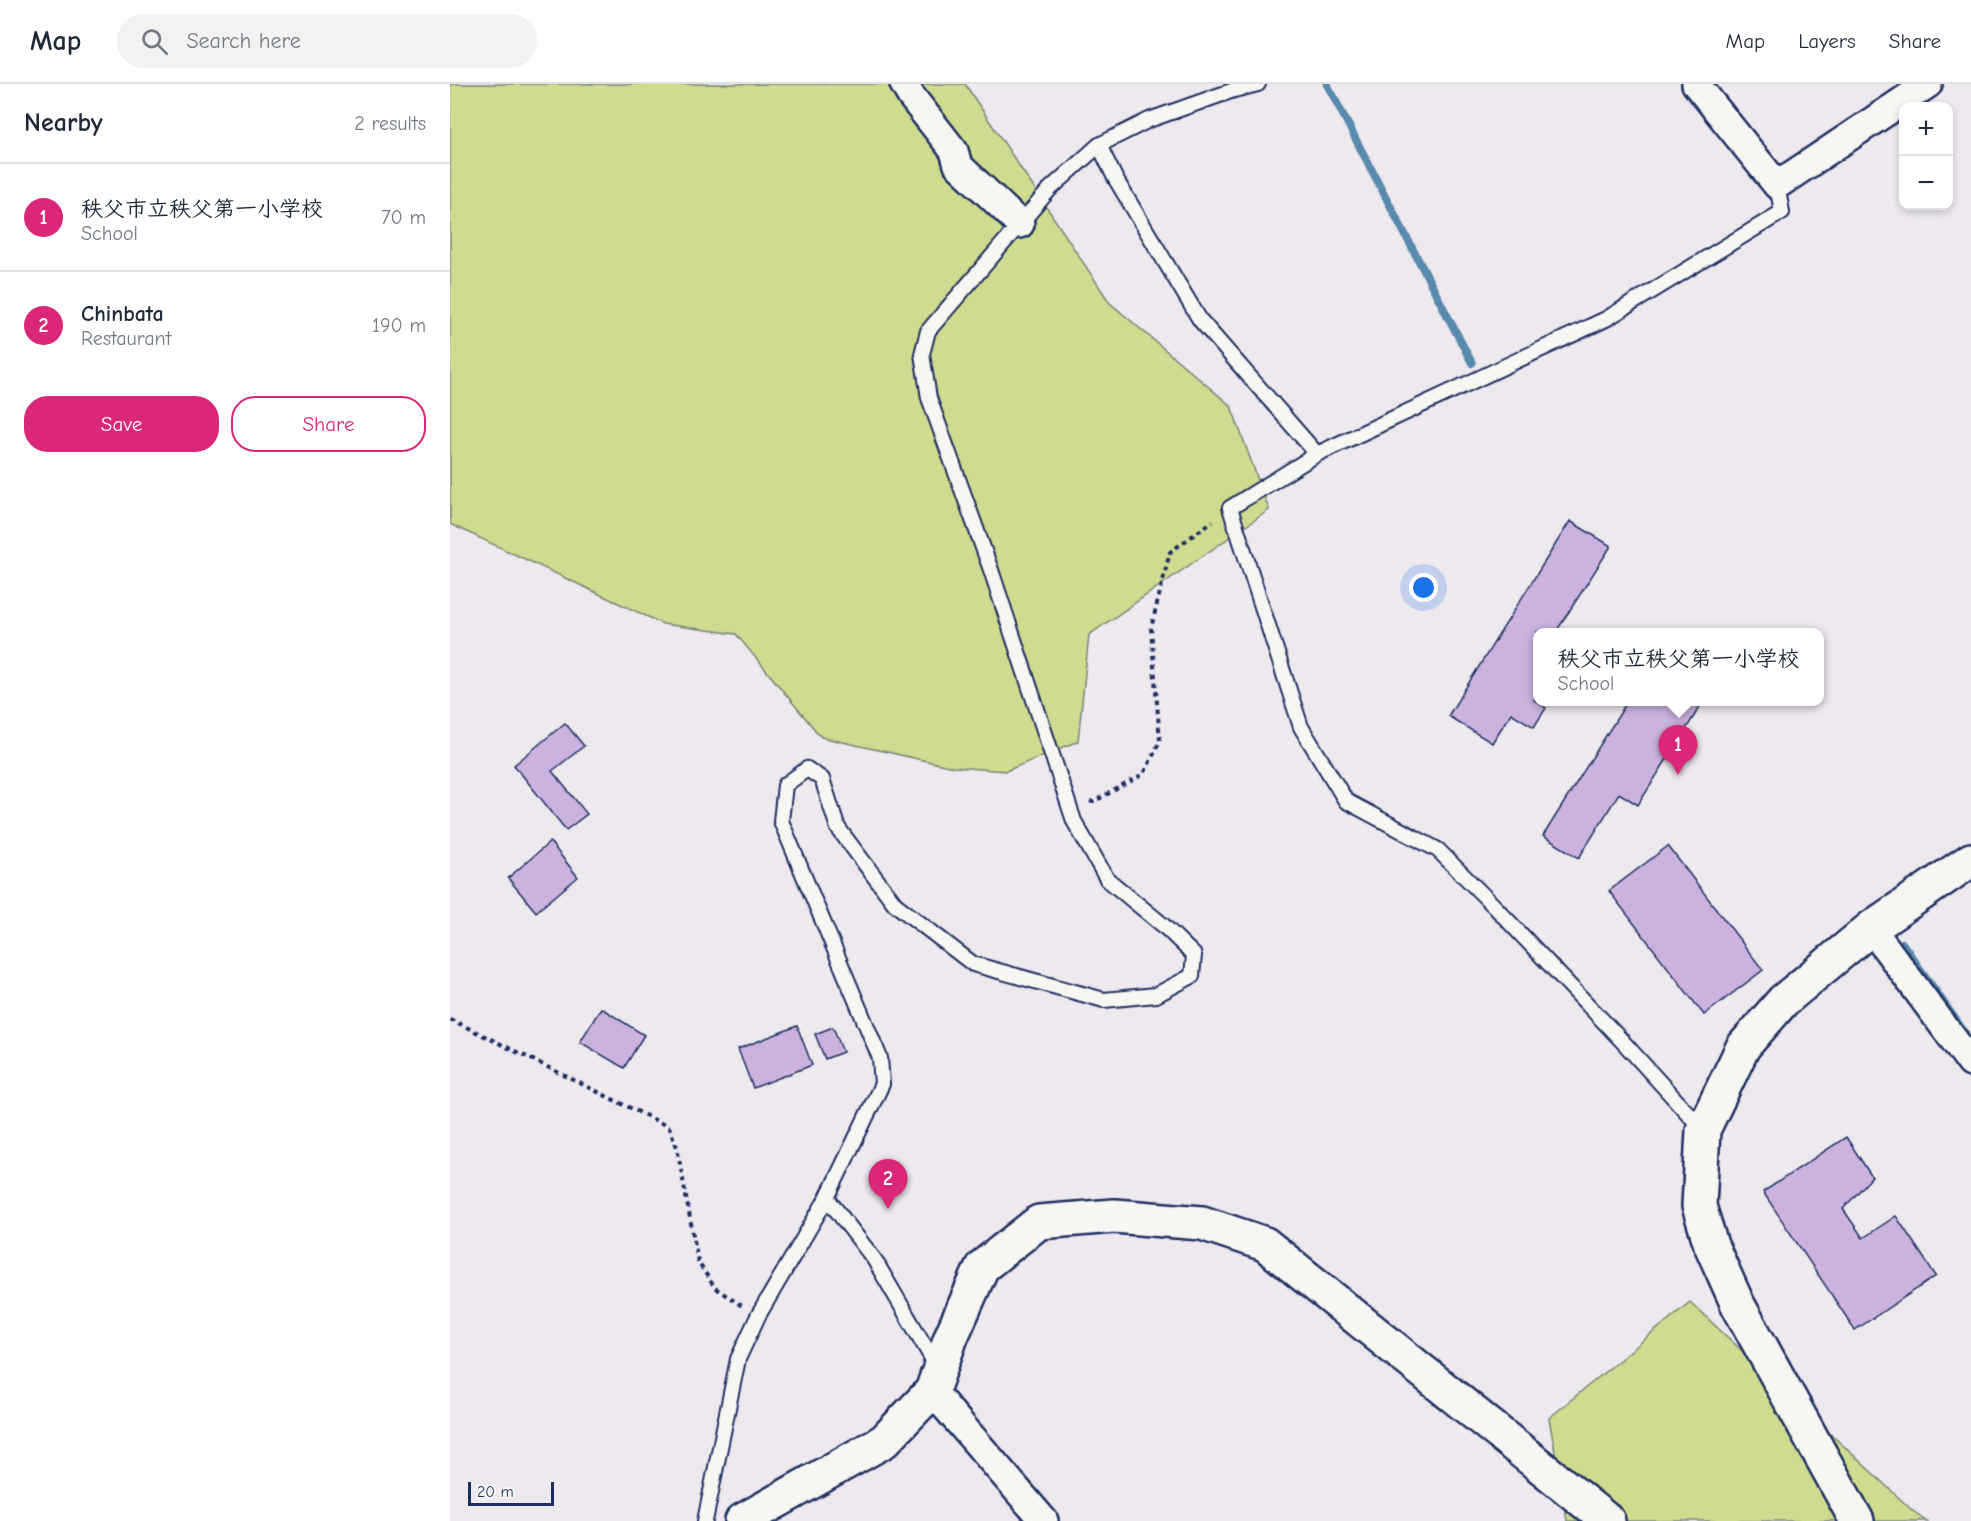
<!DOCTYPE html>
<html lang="en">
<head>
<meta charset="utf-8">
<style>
	body { margin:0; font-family:"Comic Neue","Klee One",sans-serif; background:#f2f2f3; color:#1f2937 }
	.controls { position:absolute; right:18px; top:18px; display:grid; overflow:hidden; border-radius:12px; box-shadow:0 3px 9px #0003 }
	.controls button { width:54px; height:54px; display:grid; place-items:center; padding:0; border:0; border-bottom:2px solid #e0e1e3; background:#fff; color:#1f2937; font:30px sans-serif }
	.scale { position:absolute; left:18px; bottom:15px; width:86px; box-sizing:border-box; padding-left:6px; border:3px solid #1b2f5e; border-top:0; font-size:16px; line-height:21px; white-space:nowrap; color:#1b2f5e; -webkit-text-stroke:4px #f6f6f2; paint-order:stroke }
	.you { position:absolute; left:974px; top:504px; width:21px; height:21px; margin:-15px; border:4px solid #fff; border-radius:50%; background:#1a73e8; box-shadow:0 0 0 9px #1a73e833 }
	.badge { display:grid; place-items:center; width:39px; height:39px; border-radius:50%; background:#db2777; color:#fff; font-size:20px; font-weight:700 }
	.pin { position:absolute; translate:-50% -50px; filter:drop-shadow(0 2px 3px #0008) }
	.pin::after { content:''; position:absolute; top:32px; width:21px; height:18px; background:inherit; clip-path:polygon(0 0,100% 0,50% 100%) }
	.popup { position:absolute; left:1083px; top:544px; width:291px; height:78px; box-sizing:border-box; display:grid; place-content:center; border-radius:12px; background:#fff; filter:drop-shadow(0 2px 4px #0005); font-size:20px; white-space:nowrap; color:#747a83 }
	.popup b { font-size:22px; color:#1f2937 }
	.popup::after { content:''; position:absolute; left:50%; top:100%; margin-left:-12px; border:12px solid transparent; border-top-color:#fff }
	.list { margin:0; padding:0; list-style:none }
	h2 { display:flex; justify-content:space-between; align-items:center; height:78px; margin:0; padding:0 24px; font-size:26px }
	h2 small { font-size:20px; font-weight:400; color:#747a83 }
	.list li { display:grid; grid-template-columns:39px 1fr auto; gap:18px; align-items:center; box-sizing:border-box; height:108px; padding:0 24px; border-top:2px solid #e0e1e3 }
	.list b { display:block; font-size:22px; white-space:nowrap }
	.list p { margin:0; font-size:20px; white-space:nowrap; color:#747a83 }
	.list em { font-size:20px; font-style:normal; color:#747a83 }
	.actions { display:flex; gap:12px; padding:18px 24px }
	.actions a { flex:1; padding:14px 0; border:2px solid #db2777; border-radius:24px; text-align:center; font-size:21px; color:#db2777 }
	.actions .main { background:#db2777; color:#fff }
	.icon { flex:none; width:33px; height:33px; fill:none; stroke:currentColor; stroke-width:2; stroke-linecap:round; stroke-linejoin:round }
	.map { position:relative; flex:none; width:1521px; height:1437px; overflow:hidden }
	header { display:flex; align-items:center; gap:36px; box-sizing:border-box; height:84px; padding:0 30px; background:#fff; border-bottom:2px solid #e0e1e3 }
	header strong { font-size:28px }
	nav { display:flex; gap:33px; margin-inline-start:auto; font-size:21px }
	.search { width:420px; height:54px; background:#f2f2f3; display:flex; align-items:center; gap:15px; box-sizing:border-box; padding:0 21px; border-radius:33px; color:#747a83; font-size:22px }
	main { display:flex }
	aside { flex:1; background:#fff }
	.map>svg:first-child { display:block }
</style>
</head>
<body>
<header>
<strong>Map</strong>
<div class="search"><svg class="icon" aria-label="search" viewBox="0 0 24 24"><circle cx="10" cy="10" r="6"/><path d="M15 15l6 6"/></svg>Search here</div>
<nav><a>Map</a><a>Layers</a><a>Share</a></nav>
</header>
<main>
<aside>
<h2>Nearby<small>2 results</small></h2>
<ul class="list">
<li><span class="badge">1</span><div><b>秩父市立秩父第一小学校</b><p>School</p></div><em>70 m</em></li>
<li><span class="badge">2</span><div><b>Chinbata</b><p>Restaurant</p></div><em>190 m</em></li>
</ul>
<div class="actions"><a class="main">Save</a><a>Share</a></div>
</aside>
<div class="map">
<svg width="1521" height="1437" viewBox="0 0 1521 1437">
	<rect width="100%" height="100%" fill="#eee8ef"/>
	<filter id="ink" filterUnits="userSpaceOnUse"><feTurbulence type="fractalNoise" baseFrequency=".0167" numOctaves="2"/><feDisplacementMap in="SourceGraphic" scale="12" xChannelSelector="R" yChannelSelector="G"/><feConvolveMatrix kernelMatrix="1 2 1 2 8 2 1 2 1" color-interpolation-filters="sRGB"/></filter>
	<g filter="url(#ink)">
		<!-- green -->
		<path fill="#cfdb8e" stroke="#758576" stroke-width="1.5" d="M0 0H515L660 219 781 322 819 426 639 551 628 657 556 687 503 683 371 653 286 550 213 540 0 440Z
			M1240 1218 1463 1427 1477 1437H1117L1099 1334Z"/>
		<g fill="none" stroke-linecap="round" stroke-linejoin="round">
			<!-- stream -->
			<path stroke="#588aad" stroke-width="8" d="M877 0 1022 279
				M1452 859 1515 949"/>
		</g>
		<!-- building -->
		<path fill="#ccb2e1" stroke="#1b2f5e" stroke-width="1.5" d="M1120 437 1161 462 1106 548H1087V611L1084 616 1096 624 1084 643 1061 629 1042 659 998 632Z
			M1177 618H1253L1188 721 1169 709 1129 774 1093 752Z
			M115 639 134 662 102 687 137 730 116 746 64 681Z
			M100 758 128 793 86 828 58 794Z
			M1218 762 1313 886 1254 931 1159 807Z
			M151 924 194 951 174 984 130 958Z
			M347 942 362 981 303 1004 288 965Z
			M383 943 393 968 375 975 365 950Z
			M1396 1053 1422 1093 1393 1125 1413 1154 1446 1132 1486 1192 1405 1246 1313 1108Z"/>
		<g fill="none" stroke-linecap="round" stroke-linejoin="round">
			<defs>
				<path id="lane" d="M649 61 665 94 750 236 867 370
					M1253 1046 1174 959 1046 824 988 766 896 717 851 643 780 424 867 370 1156 235 1332 128 1327 101
					M487 1283 424 1175 377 1114 432 1000 430 974 331 737 335 701 357 685 372 695 388 744 445 820 523 880 654 916 706 911 742 892 744 871 714 842 657 795 624 737 541 486 479 314 472 270 478 247 600 105 649 61 699 36 784 6 808 0
					M255 1437 288 1275 308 1232 377 1114"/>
				<path id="street" d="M454 0 461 12 504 67 508 81 570 140
					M1246 0 1327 101 1478 0
					M1421 844 1521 979
					M482 1307 594 1437"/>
				<path id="secondary" d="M292 1437 434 1357 482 1307 501 1253 532 1183 589 1138 664 1132 752 1139 815 1160 1158 1437
					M1407 1437 1288 1221 1261 1161 1249 1122 1253 1046 1293 963 1333 917 1421 844 1521 776"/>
			</defs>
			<!-- lane casing -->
			<use href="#lane" stroke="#1b2f5e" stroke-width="18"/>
			<!-- street casing -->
			<use href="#street" stroke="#1b2f5e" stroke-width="32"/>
			<!-- secondary casing -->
			<use href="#secondary" stroke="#1b2f5e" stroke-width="38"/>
			<!-- path -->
			<path stroke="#1b2f5e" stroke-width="4" stroke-dasharray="4.5 4.5" stroke-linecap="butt" d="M640 717 643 718 694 690 710 657 701 544 720 468 763 437
				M0 935 219 1043 227 1063 248 1178 265 1204 292 1222"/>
			<!-- lane -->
			<use href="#lane" stroke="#f6f6f2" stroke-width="14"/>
			<!-- street -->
			<use href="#street" stroke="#f6f6f2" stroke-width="27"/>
			<!-- secondary -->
			<use href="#secondary" stroke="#f6f6f2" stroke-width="33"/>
		</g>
	</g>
</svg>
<div class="controls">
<button>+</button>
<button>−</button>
</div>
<div class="scale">20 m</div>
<div class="you"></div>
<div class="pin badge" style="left:1228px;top:691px">1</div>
<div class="popup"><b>秩父市立秩父第一小学校</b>School</div>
<div class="pin badge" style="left:438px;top:1125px">2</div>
</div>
</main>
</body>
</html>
